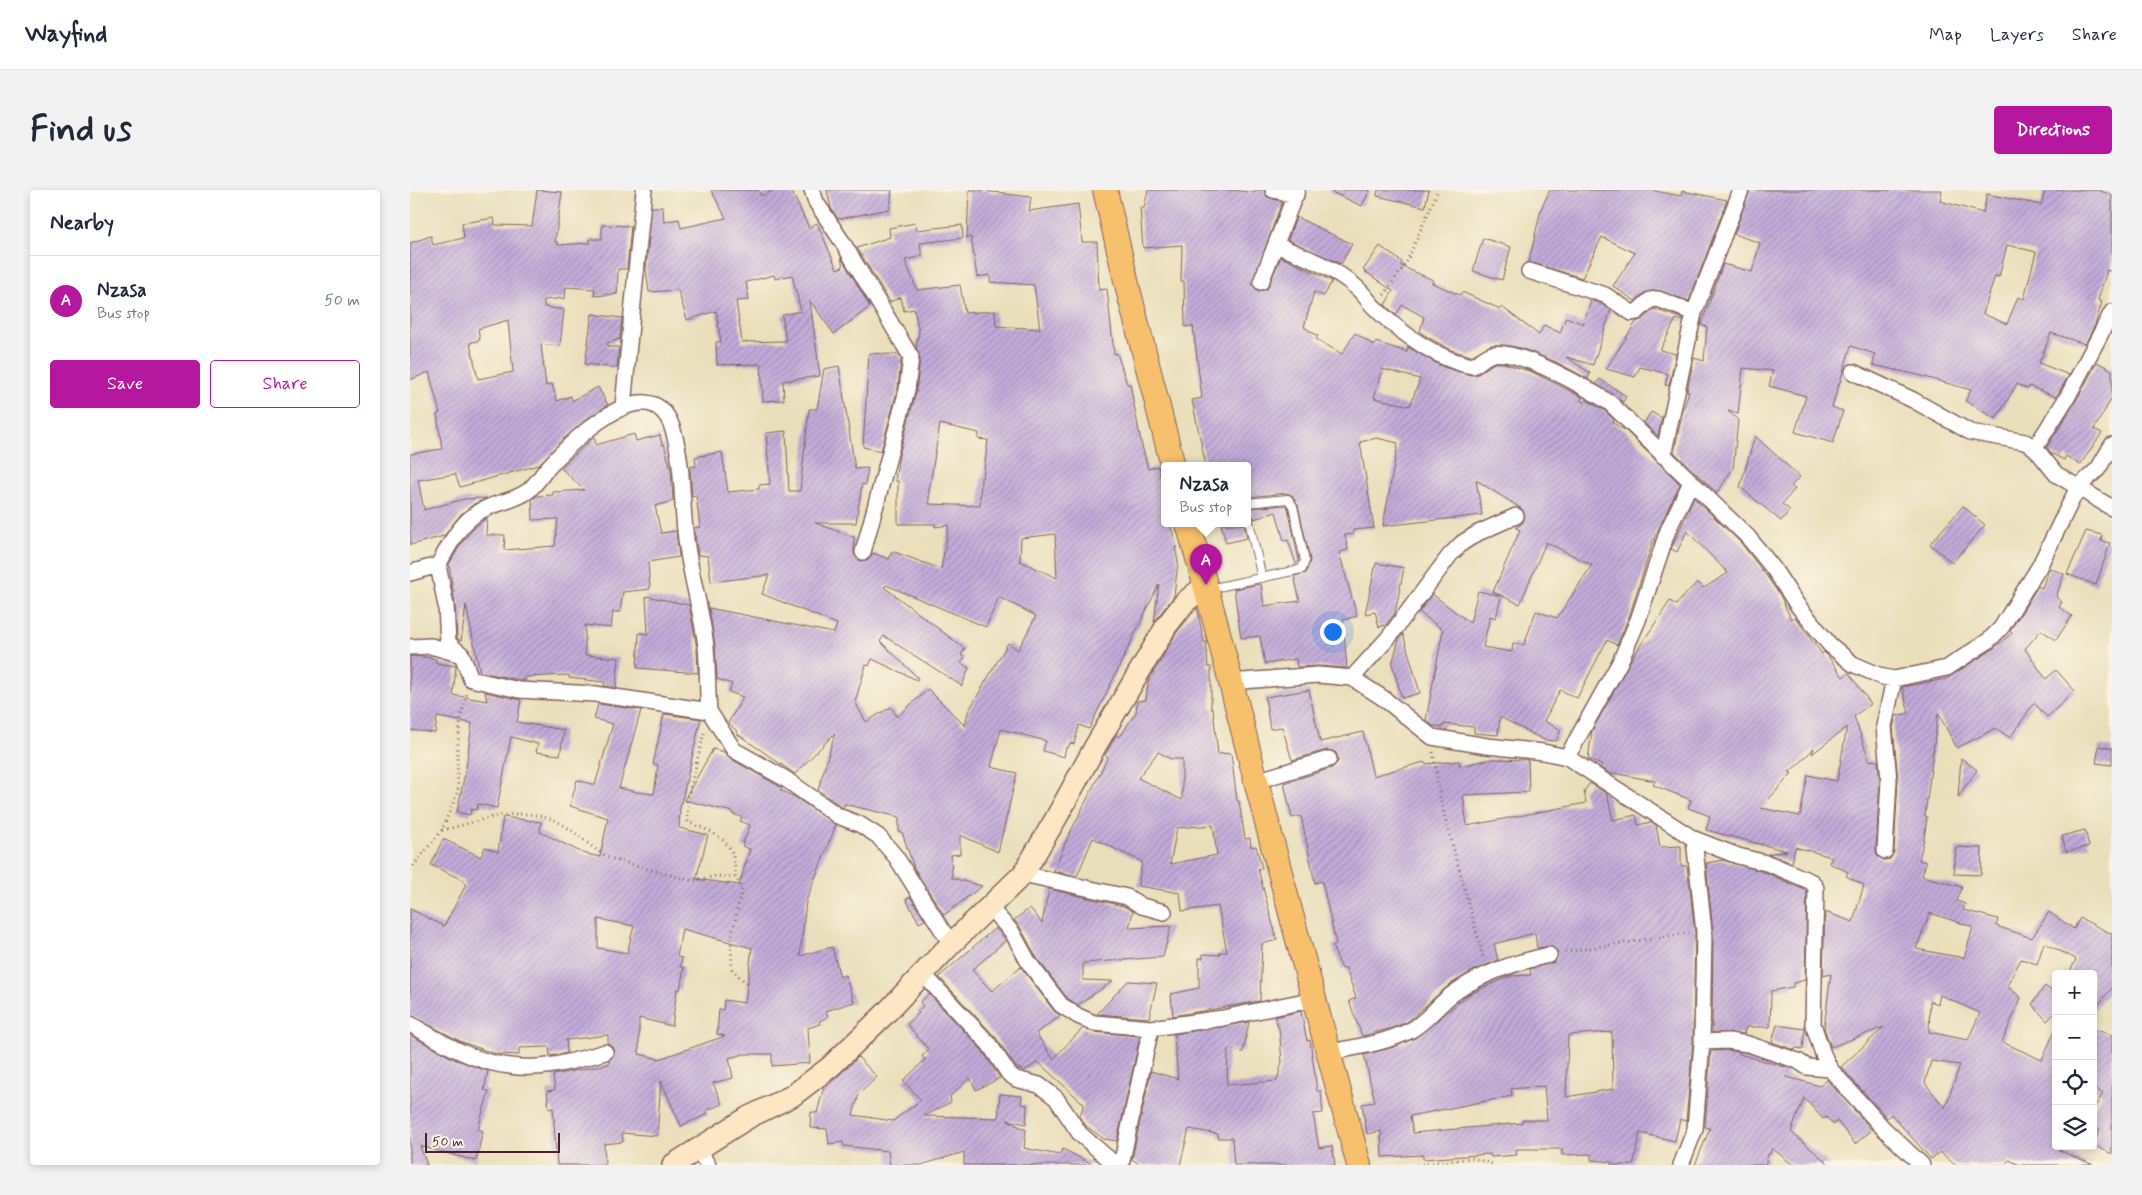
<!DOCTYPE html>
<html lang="en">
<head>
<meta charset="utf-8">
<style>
	body { margin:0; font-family:Mynerve,sans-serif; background:#f2f2f3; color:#1f2937 }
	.controls { position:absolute; right:15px; bottom:15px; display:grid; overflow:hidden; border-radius:5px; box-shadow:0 2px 8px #0003 }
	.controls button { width:45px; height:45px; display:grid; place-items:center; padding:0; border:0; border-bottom:1px solid #e0e1e3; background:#fff; color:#1f2937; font:25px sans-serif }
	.scale { position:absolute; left:15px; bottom:12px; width:135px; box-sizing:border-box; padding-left:5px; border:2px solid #4a1f2b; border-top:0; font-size:14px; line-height:18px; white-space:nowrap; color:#4a1f2b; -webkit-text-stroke:4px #fcf5e5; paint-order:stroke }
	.you { position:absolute; left:922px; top:441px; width:18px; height:18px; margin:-12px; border:4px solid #fff; border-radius:50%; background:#1a73e8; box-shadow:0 0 0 8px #1a73e833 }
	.badge { display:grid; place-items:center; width:32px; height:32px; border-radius:50%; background:#b5179e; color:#fff; font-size:16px; font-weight:700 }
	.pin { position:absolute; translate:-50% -41px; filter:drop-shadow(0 1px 2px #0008) }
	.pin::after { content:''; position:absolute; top:26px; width:18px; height:15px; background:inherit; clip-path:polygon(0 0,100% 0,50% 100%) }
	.popup { position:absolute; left:751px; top:272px; width:90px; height:65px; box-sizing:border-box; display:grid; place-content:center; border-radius:5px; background:#fff; filter:drop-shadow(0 1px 4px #0005); font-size:16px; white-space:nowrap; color:#747a83 }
	.popup b { font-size:19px; color:#1f2937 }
	.popup::after { content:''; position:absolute; left:50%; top:100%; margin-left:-10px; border:10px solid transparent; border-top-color:#fff }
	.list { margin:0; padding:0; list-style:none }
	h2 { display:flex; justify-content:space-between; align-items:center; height:65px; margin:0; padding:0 20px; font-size:21px }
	h2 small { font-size:16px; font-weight:400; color:#747a83 }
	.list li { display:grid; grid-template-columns:32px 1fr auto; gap:15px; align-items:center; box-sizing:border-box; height:90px; padding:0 20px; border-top:1px solid #e0e1e3 }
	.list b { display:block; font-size:19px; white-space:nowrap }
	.list p { margin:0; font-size:16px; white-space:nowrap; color:#747a83 }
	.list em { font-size:16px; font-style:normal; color:#747a83 }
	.actions { display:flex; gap:10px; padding:15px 20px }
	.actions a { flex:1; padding:11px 0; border:1px solid #b5179e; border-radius:5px; text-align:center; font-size:18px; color:#b5179e }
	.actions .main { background:#b5179e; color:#fff }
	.icon { flex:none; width:28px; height:28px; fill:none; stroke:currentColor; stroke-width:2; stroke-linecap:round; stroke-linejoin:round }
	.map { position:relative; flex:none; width:1702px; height:975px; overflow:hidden; border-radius:5px }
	header { display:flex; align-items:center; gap:30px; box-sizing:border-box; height:70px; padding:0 25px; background:#fff; border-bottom:1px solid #e0e1e3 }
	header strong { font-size:24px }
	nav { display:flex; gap:28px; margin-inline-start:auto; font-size:18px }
	.intro { display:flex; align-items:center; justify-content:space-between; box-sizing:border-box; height:120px; padding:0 30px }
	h1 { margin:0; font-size:35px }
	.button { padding:12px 22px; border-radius:5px; background:#b5179e; color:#fff; font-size:18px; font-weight:700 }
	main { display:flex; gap:30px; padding:0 30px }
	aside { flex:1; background:#fff; border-radius:5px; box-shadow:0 2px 8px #0003 }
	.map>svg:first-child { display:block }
</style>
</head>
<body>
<header>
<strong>Wayfind</strong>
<nav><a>Map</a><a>Layers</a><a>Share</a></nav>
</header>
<div class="intro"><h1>Find us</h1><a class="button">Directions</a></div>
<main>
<aside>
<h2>Nearby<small></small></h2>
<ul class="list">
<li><span class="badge">A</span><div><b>Nzasa</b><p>Bus stop</p></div><em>50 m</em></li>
</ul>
<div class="actions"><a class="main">Save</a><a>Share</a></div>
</aside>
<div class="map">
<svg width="1702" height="975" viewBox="0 0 1702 975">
	<defs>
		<pattern id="building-hatch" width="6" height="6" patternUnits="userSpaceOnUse" patternTransform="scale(1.25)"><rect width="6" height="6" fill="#c2acda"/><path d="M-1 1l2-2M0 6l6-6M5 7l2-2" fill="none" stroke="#a08bb1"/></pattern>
	</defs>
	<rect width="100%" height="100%" fill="#fcf5e5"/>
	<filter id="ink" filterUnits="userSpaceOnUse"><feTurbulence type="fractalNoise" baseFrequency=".02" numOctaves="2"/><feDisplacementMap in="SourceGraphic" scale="10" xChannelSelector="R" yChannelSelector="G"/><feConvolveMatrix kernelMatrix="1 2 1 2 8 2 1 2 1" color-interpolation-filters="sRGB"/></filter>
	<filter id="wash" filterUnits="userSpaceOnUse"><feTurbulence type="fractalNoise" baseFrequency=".0096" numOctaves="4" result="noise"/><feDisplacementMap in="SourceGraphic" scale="20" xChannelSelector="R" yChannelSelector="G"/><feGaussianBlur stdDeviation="1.12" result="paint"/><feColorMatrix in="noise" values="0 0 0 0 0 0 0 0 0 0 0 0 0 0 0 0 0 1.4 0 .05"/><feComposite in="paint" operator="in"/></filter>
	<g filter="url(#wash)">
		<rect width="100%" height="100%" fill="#eadfbb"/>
		<g id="blocks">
			<!-- building -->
			<path fill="url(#building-hatch)" fill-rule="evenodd" d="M127 0 152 2 145 52H148V55L180 53V49H192V35L221 36 217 79H208L207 104 184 106 185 99 156 97 155 108 134 110V117L154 120 150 156 131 154 136 196 142 194 147 211 161 206 162 211 188 197 198 215 173 232 128 275 50 297 45 284 8 290 14 320 54 309 77 308 64 314 51 324 34 346 0 355V264L32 259 27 224 30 223 19 182 0 190V53L21 46 23 55 54 48 52 33 84 28 85 35 122 36ZM98 130 103 182 68 189 60 153 70 150 68 139Z
				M301 0H348L351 6 364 0H381L399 38 407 33 427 79 433 77 431 67 460 117 424 144 400 111 410 186 373 191 374 210 353 211 351 174 307 175 306 152H311L306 121 277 130 268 100 239 102 236 79 242 17H253L254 32 269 29 271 38 316 28ZM364 85 365 89 382 85 391 121 372 125 376 151 332 152 326 111 339 110 336 92Z
				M417 0H482L480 19 428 29 421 18Z
				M559 0H579V2L596 3 595 4 621 7 619 21 668 14 672 52H687L689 100 697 99 704 164 707 163 717 194H720L731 252 738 279 748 276 755 305V334H760L767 357H765L768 372 764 406 744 432 749 394 679 539 669 535 664 554 660 553 658 558 656 557 654 567 633 561 636 551 591 539 581 577 607 583 588 662 550 645V664L541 665 542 688 572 696 534 725 504 678 492 642H489V627L434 614 433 618 408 600 425 543 385 584 326 543 327 541 318 533 333 507 319 502 322 494 307 489 305 456 299 418 424 443 427 434 352 404 359 385 301 392 298 366 288 365 284 338 290 337 286 305 282 306 280 277 286 276 285 267 312 262 318 302 349 299V295L360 294 356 243 376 241 379 301H390L399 219H407L414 179 429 176 445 279 458 278 455 295 452 294 446 333H405L444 347V364L450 371 459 369 463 363 479 369 482 361 531 379 539 335 525 337V334H488V291H485L489 265 506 202 510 168 506 157 509 142 504 119 494 121 491 107 480 112 447 58 480 47 479 38 505 33 507 40 552 35 553 48 510 53 512 66 495 70 507 100 550 95 555 123 585 121 586 136 630 139 624 95 580 92V85L567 87 561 47 557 48ZM530 234 569 243 568 249 578 250 573 287H571L570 316 519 314V300ZM645 344 647 388 610 371 611 348ZM476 395 576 437 589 407 626 426 608 460 598 453 558 522 555 536 518 499 487 527 481 517 456 532 445 512 456 475 459 476 462 469 507 490 508 488 470 451 474 446 552 496 559 478 551 473 555 468 551 465 555 459 474 397Z
				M738 0H824L844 3 845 0H854L857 7 872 12 842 94 848 101 857 99 871 67 922 91 914 106 904 102 894 137 908 146 906 149 932 164 945 143 965 156 966 152 997 162 998 157 1033 177 1061 185 1068 184 1084 173H1093L1122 182 1172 207 1171 211 1174 213 1176 210 1194 220 1204 230 1203 233 1216 241 1270 294 1243 351 1219 427 1207 455 1197 450 1167 508 1150 500 1134 531 1151 540 1146 551 1134 550 1090 527 1088 545 1064 543V537L1034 534 1033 537 1023 536 1016 530 1033 440 1009 422 1022 404 1060 433 1068 401 1091 406 1086 428 1080 426 1073 457 1102 462 1103 453 1114 455 1126 421 1147 428 1182 375 1136 352 1110 414 1083 402 1110 340 1106 338 1113 332 1115 326 1112 319 1066 290 1072 325 973 336 988 253 967 248 950 252 964 338 943 340V344L935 345 938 360 929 362 947 426 933 430 937 478 909 476 887 477 886 469 855 474 850 446 831 448 824 399 851 394 854 416 890 411 884 386 896 383 900 370 888 315 882 305 877 303 837 307V276H796L782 210 792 208 783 136 775 137 774 91H771L772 55 733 58 730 18H734ZM972 179 1010 189 1000 216 964 208Z
				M917 0H960L952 16Z
				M968 0H1019L1015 17 967 6Z
				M1140 0H1240L1271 6 1272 1 1317 10 1279 111 1247 100 1234 103 1225 111 1203 96 1225 63 1192 47 1172 88 1119 72 1131 19Z
				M1340 0H1532L1530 11 1573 23 1577 4 1631 15 1635 0H1688L1702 5V82L1697 80 1688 110 1692 112 1685 135 1675 154 1641 143 1629 173 1659 185 1646 207 1619 196 1618 199 1607 194 1586 229 1555 211 1561 200 1508 185 1463 175 1465 164 1441 156 1422 217 1433 221 1423 253 1385 242 1396 206 1359 196 1363 181 1333 178 1328 224 1318 221 1328 230 1323 279 1307 303 1264 262 1273 220 1279 202 1277 201 1284 168 1294 171 1297 137 1291 135 1313 74 1342 82 1350 53 1324 44ZM1597 55 1626 62 1614 109 1608 107 1597 134 1573 124 1585 86 1589 87Z
				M886 27 942 54 931 74 878 50Z
				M1073 48 1101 57 1092 90 1063 81Z
				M970 56 992 72 991 76 1023 90 1022 93 1050 105 1052 102 1090 119 1092 117 1129 145 1134 135 1150 143 1156 127 1173 134 1181 110 1191 114 1201 120 1183 175 1156 167 1180 183 1178 189 1146 172 1111 158 1095 155H1081L1061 166 1041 160 1016 146 1010 142 1014 127 992 115 986 125 975 115 983 101 953 80Z
				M1244 119 1273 129V131L1266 129 1250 160 1266 164 1259 196 1255 195 1258 184 1230 177 1225 187 1196 179 1226 132 1233 129Z
				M182 124 212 128 210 149 197 153 198 157H209L207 178 175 174Z
				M459 163 489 165 491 169 488 198 471 261 453 257Z
				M1687 172 1702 180V208L1684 239 1692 243 1670 275 1656 266 1654 270 1641 263 1637 257 1666 211Z
				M1190 189 1216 206 1213 212 1186 194Z
				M1241 222 1252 228 1248 246 1234 233Z
				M224 244 226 251 250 245 252 255 254 254 261 280 263 311 245 316 251 343 266 341 269 367 238 372 240 399 213 402 210 422H203L201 438 175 435V465L209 468 206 498 194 496 195 492 159 488V485L115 487V491L70 482 56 415 51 451 47 448 45 415 39 374 51 354 64 338 77 328 76 345H95L94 360 145 356 148 329 123 330 122 309 127 306 143 305V302L174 300 151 278 184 247 186 255Z
				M1345 246 1390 287 1381 296 1385 299 1372 314 1380 320 1371 331 1330 297Z
				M1284 308 1331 353 1355 384 1370 405 1381 429 1385 427 1412 464 1414 462 1418 466 1433 487 1439 483 1461 514 1444 526 1459 570 1468 571 1470 590 1466 660 1467 666 1474 670 1480 669 1484 662 1488 590 1483 537 1486 526 1499 523 1492 497 1536 489 1583 459 1602 443 1600 441 1628 396 1632 398 1639 378 1654 384 1646 407 1652 412 1649 417 1662 426 1646 450 1631 440 1615 459 1636 489 1646 480 1665 501 1637 527 1624 513 1600 548 1586 538 1547 558 1528 523 1515 626 1517 627 1514 649 1509 670 1516 672 1512 686 1552 697 1547 711 1555 714 1553 720 1588 729 1586 736 1622 748 1639 722 1664 739 1670 728 1702 744V798L1683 821V784H1659L1666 769 1634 753 1627 774 1611 769 1597 796 1611 808 1592 852 1632 870 1646 838V959L1684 975H1610L1599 970 1595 975H1545L1530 962 1521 969 1481 924 1477 928 1431 877 1474 837 1421 857 1414 838 1421 784 1413 786 1415 722 1443 732 1454 695 1436 686 1438 682 1419 673 1422 667 1385 657 1382 673 1358 664 1377 661 1296 640 1300 626 1278 618 1281 610 1243 595 1245 591 1203 583 1202 585 1190 577 1192 575 1178 569 1182 541 1222 468 1260 411 1266 415 1287 392 1294 398 1318 383 1277 341 1267 362 1261 359ZM1437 537 1427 591 1398 585 1390 626 1351 618 1382 583 1379 582 1390 573 1404 558 1402 564ZM1520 723 1563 737 1554 768 1506 759ZM1530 805 1570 823 1558 850 1519 842 1520 811 1528 814ZM1521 871 1550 875 1535 918 1515 893Z
				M875 315 878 318 889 371 886 374 878 350 874 351 866 322 844 329 840 318Z
				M1553 316 1575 335 1542 373 1520 354Z
				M811 334H834L837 348 816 353Z
				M1676 341 1692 345 1691 351 1700 353 1686 395 1657 384Z
				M966 373 994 378 985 423 976 435 969 437 965 422 955 424Z
				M236 406 279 415 287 458 288 483 227 478 229 443 238 444Z
				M787 418 794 452H796L798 477H801V519H803L808 564 821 563 827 611H829L835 649 840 648 841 657 846 656 852 678 848 679 867 750 852 754 850 811 763 826 761 804 789 798V768H793V764L810 765V762H817L808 716 772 721 770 703 728 696 732 672 683 648 667 686 644 681 656 651 698 567 695 565 706 545 710 547 726 522 727 511 736 510 738 492 767 442ZM748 562 761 569H772V610L728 588ZM803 635 807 665 760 674 767 638Z
				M993 444 1010 503 992 508 982 474 989 449Z
				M0 466 16 467 26 469V473L46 476 43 505 77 511 75 502 111 510 107 532 154 540 150 565 126 562 128 554 101 547 87 618 68 614 67 620 61 619 60 625 47 622 56 578 62 533 27 527 25 543 0 540Z
				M899 500 910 552 953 542 963 586 1014 572 1015 574 1049 571 1050 576 1082 569 1118 570 1119 602 1053 605 1057 636 1176 613 1174 601 1180 593 1197 604 1203 630 1226 625 1228 635 1241 632 1246 635 1250 657 1271 656V676H1277L1285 742 1283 852 1276 931 1270 929 1265 951 1230 943 1223 975H1201L1202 972 1181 970V964L1152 965V959H1106L1107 965 1081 967 1080 964 1013 969V965L972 967 971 941 957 944 952 914 965 912 954 865 984 857 1005 848 1060 804 1100 786 1121 785 1120 779 1145 772 1148 763 1141 756 1127 758 1125 743 1084 754 1088 770 1062 781 1039 795 997 832 979 839 952 846 939 811 946 808 936 778 932 779 922 756 926 754 912 691 905 693 891 626 882 628 874 593 922 578 928 572V567L925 562 917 560 882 570 872 537 860 539 855 507ZM1202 842 1203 899 1156 907 1158 845ZM1134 896 1137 930H1112V933L1003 943 1000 926 1102 906 1101 899Z
				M188 514 231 520 209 598 226 602 244 604 248 575 243 574 254 524 291 529 270 618 269 638 298 645 286 689 329 695 340 659 332 656 340 635 330 631 332 627 322 624 323 622 274 610 303 559 314 562 319 568 369 596 372 598 370 600 385 607 426 635 396 711 390 766 422 757 430 787 435 785 444 812 416 821 418 827 409 831 410 834 398 838 400 873 362 876V864H334L319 868 323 888 303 893 312 914 296 921 298 924 271 936 251 891 247 946 212 943 213 952 194 954 195 975H147L143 918 139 919 137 901 145 900 143 885 199 874V870L204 864V859L198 854V845L156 850 157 863 146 865 140 866 139 857 109 858V865L86 864 52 852 0 825V719L34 736 56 695 54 694 55 691 21 675 33 649 71 667 75 657 88 662 93 627 131 632 130 642 173 663 190 667 198 628 160 616 167 590 185 595 203 534 184 529ZM188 729 224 736 217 763 188 758ZM272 739 342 758 335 813 314 810 313 820 309 819 307 844 315 846 249 869 229 864V828L262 836 267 799 270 800 274 777H270L272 768 267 767Z
				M1689 556 1702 558V575L1686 573Z
				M1551 568 1567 580 1548 607Z
				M1675 640 1679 656 1656 662 1652 646Z
				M1546 657 1572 658 1571 685 1544 684Z
				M1313 670 1357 683 1397 701 1395 790 1383 793V797L1361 801 1360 837H1336L1334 844 1302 842 1303 742 1296 673Z
				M639 699 713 716 723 721 719 738 761 736 753 767 673 773V790L703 791 668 815 657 808 627 768 610 737 604 730 620 718 632 733Z
				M500 707 515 730 509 733 496 709Z
				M585 738 596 750 562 780 582 801 611 777 644 821 651 826 626 843 643 869 673 838 683 842 730 846 707 951 694 949 676 936 670 926 674 914 628 872 614 881 606 877 586 848 529 787Z
				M718 791 747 793 739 828 687 824Z
				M1635 796 1646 804V822L1637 831 1622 814Z
				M519 804 572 860 590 888 566 900 560 888 540 906 541 912 514 926 588 928 590 904 612 906 611 914 617 915 616 934 597 930 616 940 614 958 649 965 653 959 684 975H554V962L511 975H480L478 961 434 956 433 952 419 954 417 939 400 938 401 922 407 923 413 900 448 867 467 887 449 904 443 925 483 931 511 910 493 891 515 870 512 866 519 860 497 834 509 823 507 821 513 816 510 812Z
				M891 821 897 851 900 850 907 901H911L913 923 903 924 909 958 922 956 925 975H824L822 948H808V944L779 939 770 975H730L722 969 741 881 768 889 764 844 839 832 833 862 818 859 817 895 867 891 872 872 869 837H868L865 827Z
				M1367 835 1395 839 1393 859 1386 858 1385 860 1362 852Z
				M1683 839 1702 845V964L1683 955 1690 940 1683 936V919L1693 904 1683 897Z
				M0 845 44 869 78 881 74 900 79 901 68 939 73 941 66 971 10 956 17 975H0Z
				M1317 860 1330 862 1329 864 1379 878 1377 887 1410 896 1417 890 1462 940 1445 954 1427 931 1424 935 1416 927 1413 929 1394 908 1381 942 1420 975H1383L1362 958 1360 964H1358L1355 975H1285L1300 938 1295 937 1301 861Z"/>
		</g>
	</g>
	<g filter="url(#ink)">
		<use href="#blocks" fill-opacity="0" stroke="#82625d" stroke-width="1"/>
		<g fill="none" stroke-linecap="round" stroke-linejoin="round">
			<defs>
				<path id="service" d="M837 323 852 388
					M799 399 892 379 895 371 883 316 878 309 837 313"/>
				<path id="minor" d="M402 0 406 12 433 53 501 167 497 200 453 362
					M863 0 886 5
					M866 55C893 66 926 78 947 98 954 104 959 112 965 118 989 142 1030 171 1063 176 1069 173 1076 165 1083 164 1109 159 1177 198 1200 213L1338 347 1363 378 1388 416 1420 455 1443 474 1473 487 1484 489 1537 478 1578 451 1591 438 1629 377 1668 297 1688 279 1702 255
					M1119 81 1195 105 1222 123 1227 122 1240 110 1248 109 1284 123
					M851 92 887 0
					M1443 182 1503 210 1560 242 1615 252 1625 258 1646 284 1702 318
					M213 216 234 0
					M1625 258 1658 206 1702 122
					M1253 266 1284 123 1331 0
					M28 375 36 416 38 453 51 464
					M0 383 28 375C38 358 47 338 63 326 78 313 102 313 118 301 124 296 130 288 135 281 157 256 239 172 262 237 274 273 271 312 276 349 280 385 292 421 296 457 298 478 297 499 299 521
					M0 457 21 456 52 465 61 489 109 500 185 504 299 521 324 560 374 588 428 626 449 634 468 646 486 667 541 754
					M942 488 979 447 1040 365 1052 353 1068 343 1106 326
					M820 492 908 485 942 488 973 508 1022 547 1077 556 1133 562 1157 567 1284 649 1328 666 1360 674 1402 692 1406 698 1403 834 1413 864 1420 879 1473 938 1512 975
					M1157 567 1210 472 1228 430 1258 340 1281 292
					M846 591 919 569
					M1475 661 1479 590 1474 536 1484 489
					M613 684 717 707 732 716 754 722
					M580 718 602 742 619 773 651 815 668 826 684 833 741 838 813 828 905 809
					M513 784 579 854 599 884 606 889 629 895 637 901 646 908 670 944 706 975
					M0 834C31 852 63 872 100 876 131 881 165 871 195 862
					M1292 852 1318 851 1338 854 1388 871 1397 877 1420 879
					M920 862C947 857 976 853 1001 840 1018 831 1028 814 1044 803 1072 783 1107 772 1139 765
					M292 956 294 969 298 975
					M711 975 741 838
					M1271 975 1285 939 1292 852 1294 742 1284 649"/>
				<path id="secondary" d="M263 975 339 927 382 906 420 877 475 824 541 754 613 684 645 630 686 555 757 435 775 412 796 395"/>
				<path id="primary" d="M695 0 718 99 763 276
					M778 334C807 431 830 531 856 629 886 745 918 860 949 975"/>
			</defs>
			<!-- service casing -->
			<use href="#service" stroke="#82625d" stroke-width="10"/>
			<!-- minor casing -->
			<use href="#minor" stroke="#82625d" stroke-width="18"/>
			<!-- secondary casing -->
			<use href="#secondary" stroke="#82625d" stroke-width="24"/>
			<!-- primary casing -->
			<use href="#primary" stroke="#82625d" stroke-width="26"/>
			<!-- path -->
			<path stroke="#82625d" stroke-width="3" stroke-dasharray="1 4" stroke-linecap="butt" d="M974 105 996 73 1028 0
				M294 543 277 611 278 632C293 638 319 647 323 666 326 680 324 686 332 699L321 749 322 779 337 794
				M1023 562 1031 613 1074 770
				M32 640C74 631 114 611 155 636 173 647 185 663 206 670L282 691 306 686 325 687
				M0 680 32 640 48 601 47 562 51 526 57 503
				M1155 762 1279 743
				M1007 975 1063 968 1085 975"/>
			<!-- service -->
			<use href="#service" stroke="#fff" stroke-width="8"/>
			<!-- minor -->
			<use href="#minor" stroke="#fff" stroke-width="15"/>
			<!-- secondary -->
			<use href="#secondary" stroke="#fce6c4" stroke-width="21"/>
			<!-- primary -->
			<use href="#primary" stroke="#f7c06c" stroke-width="24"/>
		</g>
	</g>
</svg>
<div class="controls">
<button>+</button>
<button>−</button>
<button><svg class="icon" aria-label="locate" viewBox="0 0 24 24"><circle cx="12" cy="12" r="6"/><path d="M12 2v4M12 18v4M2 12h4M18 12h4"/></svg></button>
<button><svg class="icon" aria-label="layers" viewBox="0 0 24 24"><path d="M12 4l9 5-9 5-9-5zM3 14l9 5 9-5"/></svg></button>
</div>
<div class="scale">50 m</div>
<div class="you"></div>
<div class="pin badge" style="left:796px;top:395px">A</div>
<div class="popup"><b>Nzasa</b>Bus stop</div>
</div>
</main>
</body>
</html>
